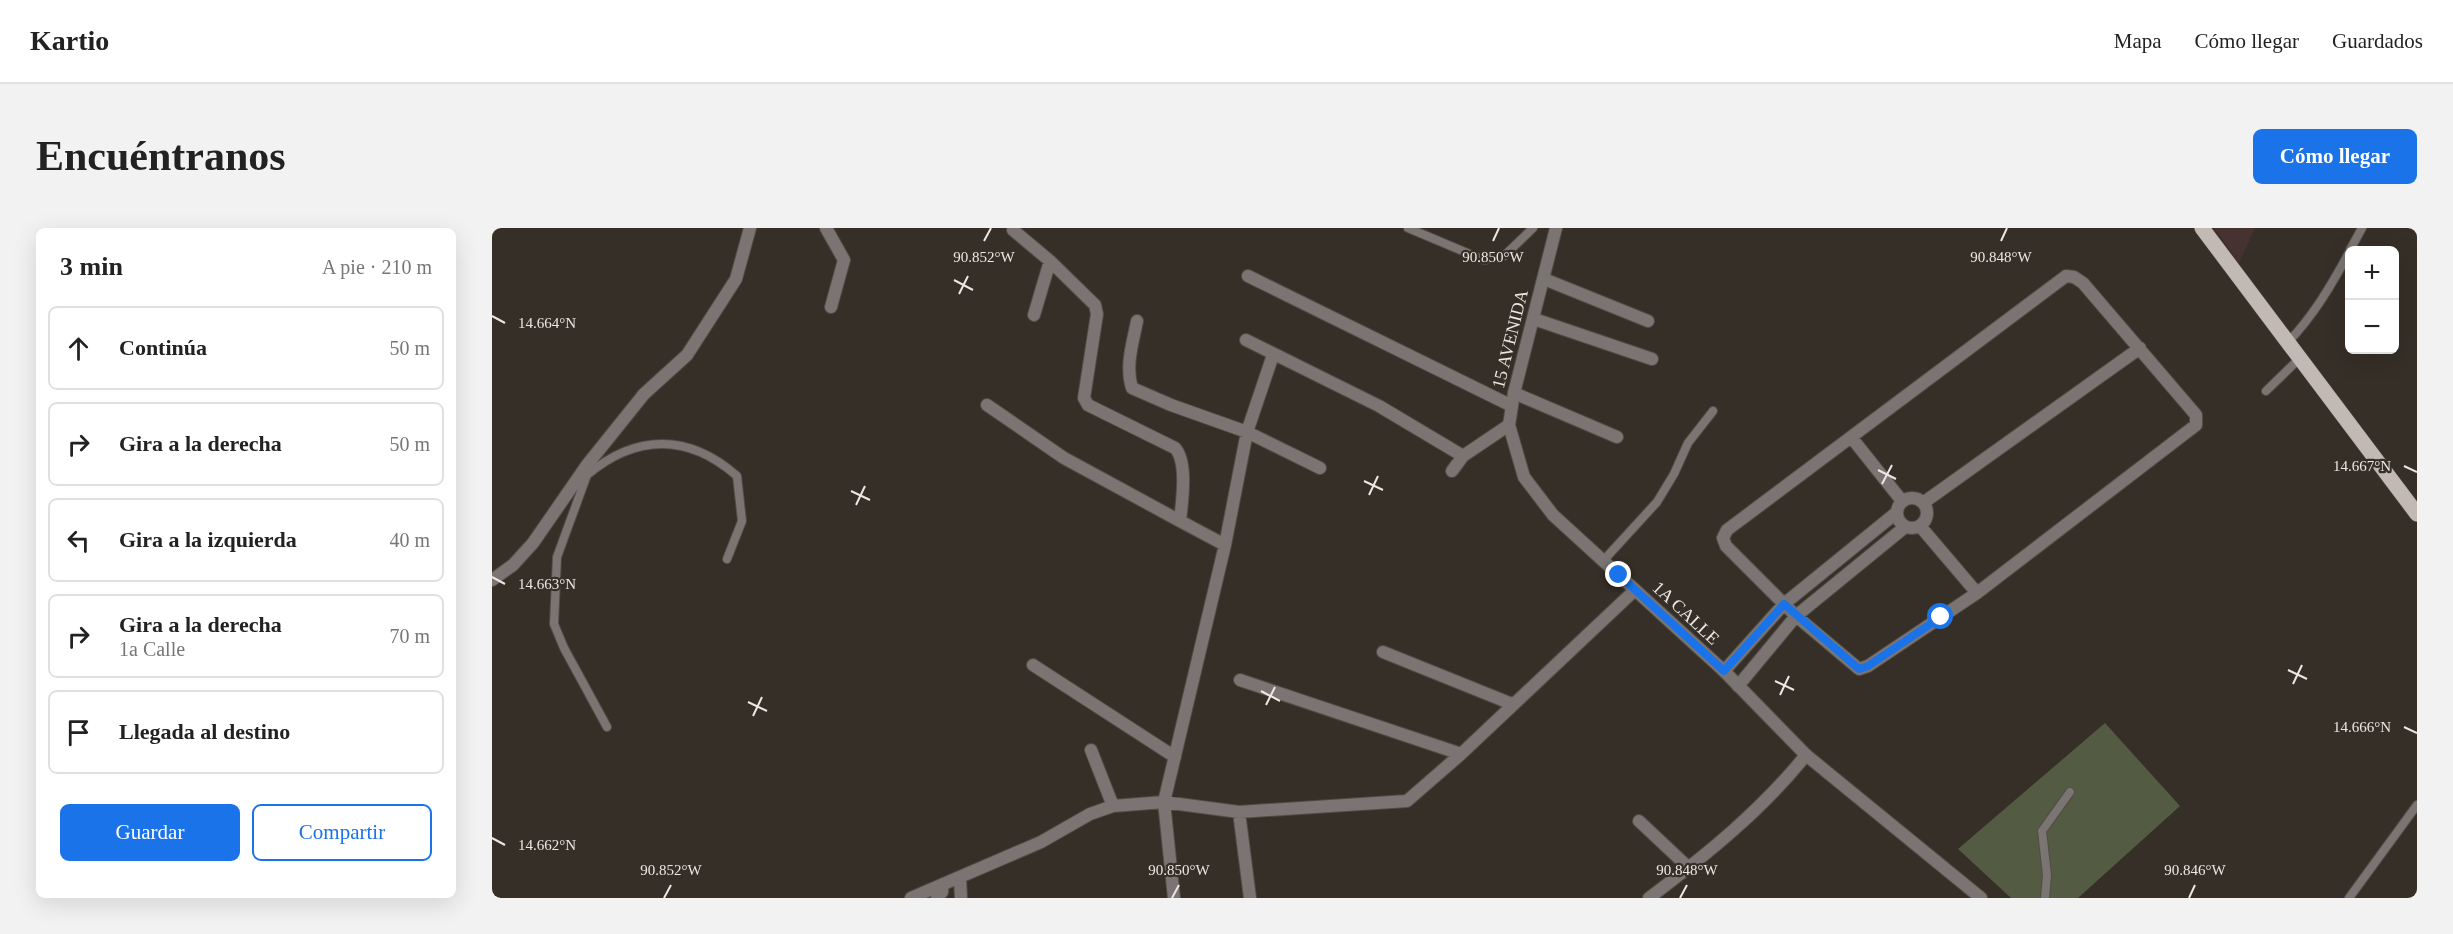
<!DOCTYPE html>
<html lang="es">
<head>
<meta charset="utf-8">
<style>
	body { margin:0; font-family:Georgia,serif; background:#f2f2f2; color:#222 }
	.controls { position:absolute; right:18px; top:18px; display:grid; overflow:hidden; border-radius:9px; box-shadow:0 6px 24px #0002 }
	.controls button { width:54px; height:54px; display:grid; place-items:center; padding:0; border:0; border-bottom:2px solid #e0e0e0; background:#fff; color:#222; font:30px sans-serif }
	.stop { position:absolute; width:18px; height:18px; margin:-14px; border:4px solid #1a73e8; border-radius:50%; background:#fff }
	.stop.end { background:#1a73e8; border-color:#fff; box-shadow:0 2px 6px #0008 }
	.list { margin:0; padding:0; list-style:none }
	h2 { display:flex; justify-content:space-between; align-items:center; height:78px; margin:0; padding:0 24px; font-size:26px }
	h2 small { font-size:20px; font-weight:400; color:#767676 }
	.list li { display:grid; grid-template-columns:39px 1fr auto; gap:18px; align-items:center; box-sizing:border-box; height:84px; margin:0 12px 12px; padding:0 12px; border:2px solid #e0e0e0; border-radius:9px }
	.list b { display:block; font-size:22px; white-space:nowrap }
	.list p { margin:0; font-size:20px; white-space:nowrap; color:#767676 }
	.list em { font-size:20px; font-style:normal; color:#767676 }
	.actions { display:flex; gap:12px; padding:18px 24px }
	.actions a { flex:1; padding:14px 0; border:2px solid #1a73e8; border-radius:9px; text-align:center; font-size:21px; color:#1a73e8 }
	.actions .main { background:#1a73e8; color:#fff }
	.icon { flex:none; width:33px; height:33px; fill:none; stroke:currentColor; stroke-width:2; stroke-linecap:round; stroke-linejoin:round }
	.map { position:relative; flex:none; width:1925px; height:670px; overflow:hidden; border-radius:9px }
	header { display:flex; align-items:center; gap:36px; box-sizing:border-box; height:84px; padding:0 30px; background:#fff; border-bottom:2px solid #e0e0e0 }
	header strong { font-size:28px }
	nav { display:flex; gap:33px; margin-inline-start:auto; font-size:21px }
	.intro { display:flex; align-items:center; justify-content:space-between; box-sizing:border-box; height:144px; padding:0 36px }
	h1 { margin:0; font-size:42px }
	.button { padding:15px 27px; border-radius:9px; background:#1a73e8; color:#fff; font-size:21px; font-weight:700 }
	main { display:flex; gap:36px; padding:0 36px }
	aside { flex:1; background:#fff; border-radius:9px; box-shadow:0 6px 24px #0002 }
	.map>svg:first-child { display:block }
</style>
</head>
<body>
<header>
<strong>Kartio</strong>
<nav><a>Mapa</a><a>Cómo llegar</a><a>Guardados</a></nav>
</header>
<div class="intro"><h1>Encuéntranos</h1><a class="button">Cómo llegar</a></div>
<main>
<aside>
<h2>3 min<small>A pie · 210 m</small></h2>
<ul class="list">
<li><svg class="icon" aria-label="ahead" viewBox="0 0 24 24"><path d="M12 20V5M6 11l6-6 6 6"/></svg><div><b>Continúa</b></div><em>50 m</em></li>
<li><svg class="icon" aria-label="right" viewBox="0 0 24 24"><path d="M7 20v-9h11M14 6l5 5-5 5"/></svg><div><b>Gira a la derecha</b></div><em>50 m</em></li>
<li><svg class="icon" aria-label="left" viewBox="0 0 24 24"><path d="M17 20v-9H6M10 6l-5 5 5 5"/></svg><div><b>Gira a la izquierda</b></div><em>40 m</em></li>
<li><svg class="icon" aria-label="right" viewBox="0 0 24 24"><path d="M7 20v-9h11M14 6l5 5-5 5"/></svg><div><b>Gira a la derecha</b><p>1a Calle</p></div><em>70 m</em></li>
<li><svg class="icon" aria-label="arrive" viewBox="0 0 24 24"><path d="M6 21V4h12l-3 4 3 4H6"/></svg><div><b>Llegada al destino</b></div></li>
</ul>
<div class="actions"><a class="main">Guardar</a><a>Compartir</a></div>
</aside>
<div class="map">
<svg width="1925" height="670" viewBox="0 0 1925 670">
	<rect width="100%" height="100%" fill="#362f28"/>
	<!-- commercial -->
	<path fill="#473232" d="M1722 0H1763L1747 35Z"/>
	<!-- grass -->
	<path fill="#545b43" d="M1613 495 1688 578 1586 670H1519L1466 621Z"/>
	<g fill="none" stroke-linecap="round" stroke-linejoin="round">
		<defs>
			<path id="service" d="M916 0 992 32 1012 28 1041 0
				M1858 22 1870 0
				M1795 115C1821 89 1840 56 1858 23
				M1774 163 1807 131
				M95 241V247L65 329 62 396 72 420 115 499
				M95 247C144 206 196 205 245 248L250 293 235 331
				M1111 333 1165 274 1182 246 1196 215 1221 183
				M1553 670 1555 647 1550 603 1578 564
				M1857 670 1925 577"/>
			<path id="minor" d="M334 0 352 32 339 79
				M521 2 558 33
				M756 48 1020 178
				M1574 48 1582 49 1591 55 1704 187V197L1485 365 1376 438 1367 441 1304 388 1234 318 1231 310 1235 302Z
				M1052 51 1156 93
				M542 87 558 33 603 77 605 86 592 170 596 177 683 220C696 234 690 274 688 293L733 317
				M1042 91 1160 131
				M645 93C641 114 633 138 640 160L679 177 755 204 828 240
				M754 112 887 178 971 228
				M1022 165 1125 209
				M495 177 572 230 688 293
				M1359 209 1410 273
				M960 243 971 228 1017 197
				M1405 285a15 15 0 1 1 30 0a15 15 0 1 1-30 0Z
				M1431 275 1648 120
				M1428 298 1485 365
				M0 352 21 337 41 315 95 237 152 166 195 127 244 51 258 0
				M891 424 1020 476
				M541 437 683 529
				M1232 443 1292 376 1404 285
				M748 452 969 526
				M1246 458 1304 388 1413 299
				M599 522 621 578
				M747 584 758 670
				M1147 593 1197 640
				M468 650 469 670
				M419 670 549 614 598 586 621 578 672 574 747 584 915 573 969 526 1143 362
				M445 670 450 664 451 656
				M682 670 672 574 733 317 755 204 781 127
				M1157 670C1214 627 1269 583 1314 527"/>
			<path id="tertiary" d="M1064 0 1022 165 1017 197 1032 249 1061 287 1232 443 1314 527 1489 670"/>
			<path id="primary" d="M1710 0 1925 286"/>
		</defs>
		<!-- service casing -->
		<use href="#service" stroke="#534c46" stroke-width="10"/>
		<!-- minor casing -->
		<use href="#minor" stroke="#534c46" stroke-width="14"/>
		<!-- tertiary casing -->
		<use href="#tertiary" stroke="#534c46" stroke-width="14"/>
		<!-- primary casing -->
		<use href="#primary" stroke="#534c46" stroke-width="16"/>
		<!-- service -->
		<use href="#service" stroke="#7a7573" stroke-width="8"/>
		<!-- minor -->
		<use href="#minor" stroke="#7a7573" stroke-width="12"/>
		<!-- tertiary -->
		<use href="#tertiary" stroke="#7a7573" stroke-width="12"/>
		<!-- primary -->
		<use href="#primary" stroke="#c2b8b4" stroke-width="15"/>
	</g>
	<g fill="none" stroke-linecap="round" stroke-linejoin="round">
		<!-- route -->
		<path stroke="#1a73e8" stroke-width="8" d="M1127 347 1232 443 1292 376 1367 441 1376 438 1449 389"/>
	</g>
	<!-- ticks -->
	<path fill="none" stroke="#ece7e3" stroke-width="2" d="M492 13 499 0M1001 13 1007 0M1509 13 1515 0M462 52 481 62M467 66 476 48M0 88 13 95M1912 238 1925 244M1386 242 1404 251M872 253 891 262M1390 256 1400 237M359 263 378 272M877 267 886 248M364 277 373 258M0 349 13 356M1796 442 1815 451M1283 453 1302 462M1801 456 1810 437M769 463 788 473M1288 467 1297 448M256 474 275 483M774 477 783 459M261 488 270 469M1912 499 1925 505M0 610 13 617M172 670 179 657M680 670 687 657M1188 670 1195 657M1697 670 1703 657"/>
	<g text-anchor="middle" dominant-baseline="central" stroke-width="4.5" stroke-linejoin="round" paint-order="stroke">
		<!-- street labels -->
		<g font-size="18" fill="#ece7e3" stroke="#362f28">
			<text transform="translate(1018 111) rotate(-76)">15 AVENIDA</text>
			<text transform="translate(1194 385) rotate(43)">1A CALLE</text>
		</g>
	</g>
	<g font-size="15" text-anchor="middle" fill="#ece7e3" stroke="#362f28" stroke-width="4.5" stroke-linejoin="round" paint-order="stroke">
		<text x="492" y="34">90.852°W</text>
		<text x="1001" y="34">90.850°W</text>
		<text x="1509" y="34">90.848°W</text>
		<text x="55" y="100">14.664°N</text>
		<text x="1870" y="243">14.667°N</text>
		<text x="55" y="361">14.663°N</text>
		<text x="1870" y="504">14.666°N</text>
		<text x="55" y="622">14.662°N</text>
		<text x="179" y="647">90.852°W</text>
		<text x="687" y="647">90.850°W</text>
		<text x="1195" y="647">90.848°W</text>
		<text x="1703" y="647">90.846°W</text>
	</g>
</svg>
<div class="controls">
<button>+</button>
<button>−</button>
</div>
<div class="stop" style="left:1449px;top:389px"></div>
<div class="stop end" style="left:1127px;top:347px"></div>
</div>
</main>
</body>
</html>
